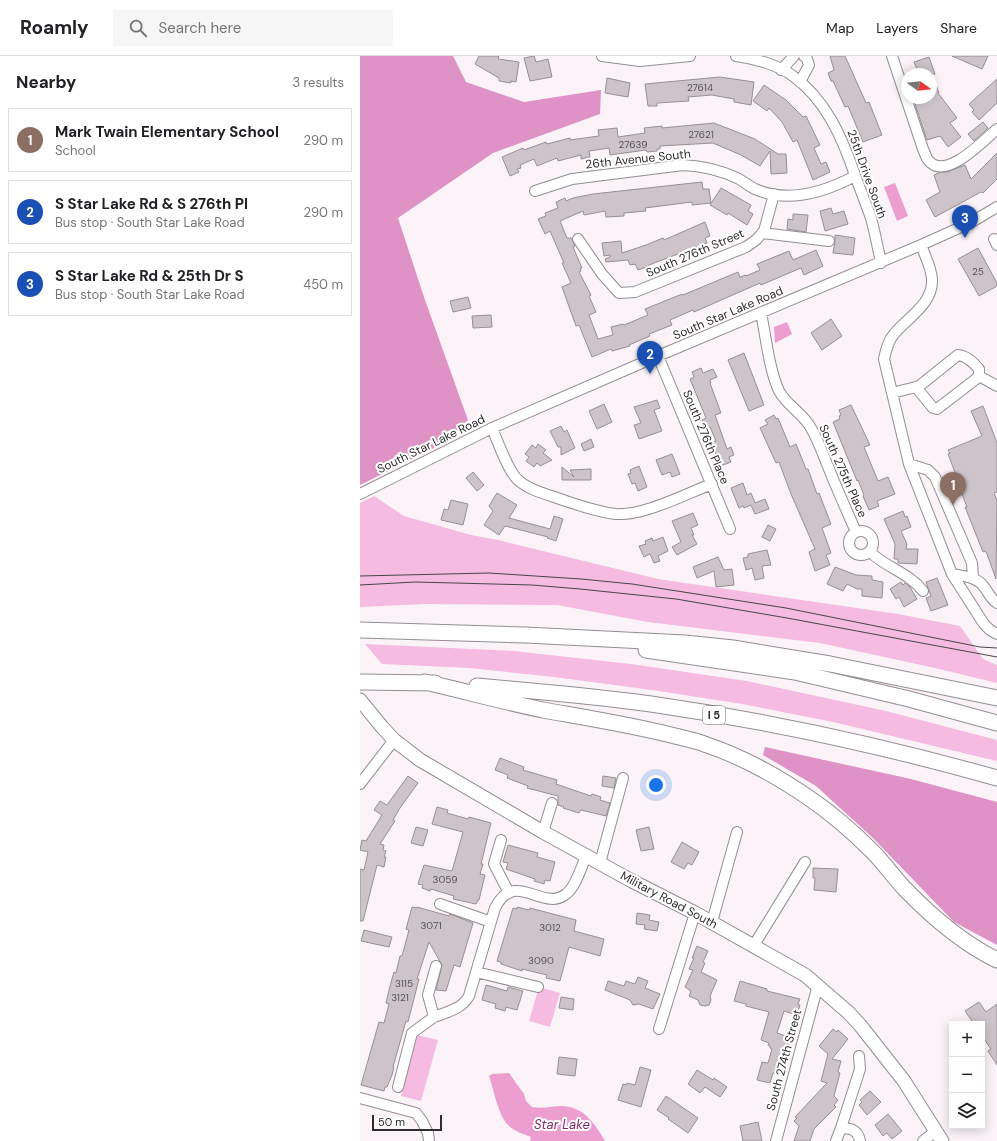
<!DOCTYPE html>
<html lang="en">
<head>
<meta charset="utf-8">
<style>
	body { margin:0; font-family:"DM Sans",sans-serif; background:#f6f6f6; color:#202124 }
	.controls { position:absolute; right:12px; bottom:12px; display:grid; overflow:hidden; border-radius:0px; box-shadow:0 2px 10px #0003 }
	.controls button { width:36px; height:36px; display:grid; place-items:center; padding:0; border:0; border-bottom:1px solid #e0e0e0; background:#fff; color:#202124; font:20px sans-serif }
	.compass { position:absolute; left:541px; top:12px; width:36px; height:36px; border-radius:50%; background:#fff; box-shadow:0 2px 10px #0003; rotate:105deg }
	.scale { position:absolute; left:12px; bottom:10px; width:70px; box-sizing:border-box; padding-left:4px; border:2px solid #302c2e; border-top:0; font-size:11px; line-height:14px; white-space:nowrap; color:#302c2e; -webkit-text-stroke:3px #fff; paint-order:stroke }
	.you { position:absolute; left:296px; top:729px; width:14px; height:14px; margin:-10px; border:3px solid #fff; border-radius:50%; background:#1a73e8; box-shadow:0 0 0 6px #1a73e833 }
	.badge { display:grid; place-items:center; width:26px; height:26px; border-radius:50%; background:#68890a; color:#fff; font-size:13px; font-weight:700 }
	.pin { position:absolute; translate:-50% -33px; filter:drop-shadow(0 1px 2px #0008) }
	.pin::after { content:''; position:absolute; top:21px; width:14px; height:12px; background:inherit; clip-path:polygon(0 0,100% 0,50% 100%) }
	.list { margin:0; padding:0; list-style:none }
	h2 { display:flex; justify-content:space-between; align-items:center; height:52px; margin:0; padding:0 16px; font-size:17px }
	h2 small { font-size:13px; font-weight:400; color:#757577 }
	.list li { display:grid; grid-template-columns:26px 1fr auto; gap:12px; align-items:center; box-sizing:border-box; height:64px; margin:0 8px 8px; padding:0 8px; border:1px solid #e0e0e0; border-radius:0px }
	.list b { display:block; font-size:15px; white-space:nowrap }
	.list p { margin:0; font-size:13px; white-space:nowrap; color:#757577 }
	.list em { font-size:13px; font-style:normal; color:#757577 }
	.icon { flex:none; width:22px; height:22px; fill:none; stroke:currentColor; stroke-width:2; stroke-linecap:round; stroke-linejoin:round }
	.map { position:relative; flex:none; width:637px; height:1085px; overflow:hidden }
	header { display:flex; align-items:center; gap:24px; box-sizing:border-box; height:56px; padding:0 20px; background:#fff; border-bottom:1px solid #e0e0e0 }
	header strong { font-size:19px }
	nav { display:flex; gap:22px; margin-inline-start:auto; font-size:14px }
	.search { width:280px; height:36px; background:#f6f6f6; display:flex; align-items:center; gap:10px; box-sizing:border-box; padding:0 14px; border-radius:0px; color:#757577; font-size:15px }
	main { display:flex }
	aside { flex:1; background:#fff }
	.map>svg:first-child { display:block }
</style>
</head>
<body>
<header>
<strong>Roamly</strong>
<div class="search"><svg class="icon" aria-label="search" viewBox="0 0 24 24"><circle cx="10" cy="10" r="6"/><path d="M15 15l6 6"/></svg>Search here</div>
<nav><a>Map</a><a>Layers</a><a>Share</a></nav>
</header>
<main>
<aside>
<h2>Nearby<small>3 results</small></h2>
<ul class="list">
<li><span class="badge" style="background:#8d6e63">1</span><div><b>Mark Twain Elementary School</b><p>School</p></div><em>290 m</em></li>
<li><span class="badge" style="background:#1a4fb4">2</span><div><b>S Star Lake Rd &amp; S 276th Pl</b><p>Bus stop · South Star Lake Road</p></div><em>290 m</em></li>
<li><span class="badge" style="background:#1a4fb4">3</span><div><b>S Star Lake Rd &amp; 25th Dr S</b><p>Bus stop · South Star Lake Road</p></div><em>450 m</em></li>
</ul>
</aside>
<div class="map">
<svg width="637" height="1085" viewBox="0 0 637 1085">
	<rect width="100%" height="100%" fill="#fbf3f8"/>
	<!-- green -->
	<path fill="#f6bbe0" d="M14 440 44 460 111 479 138 484 298 523 538 558 600 570 623 603 637 609V627L575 612 460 587 288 566 197 549 65 548 0 551V447Z
		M5 588 154 595 271 608 387 625 526 655 637 684V705L473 666 382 648 292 634 194 621 109 612 22 608Z
		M179 931 200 937 190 971 169 965Z
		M57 979 78 984 61 1045 41 1040Z"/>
	<!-- forest -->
	<path fill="#df92c5" d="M0 0H93L106 26 164 46 241 34 240 58 133 97 38 162 65 244 108 364 82 388 0 429Z
		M405 691 551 723 637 746V889L594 866 513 782 456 730 403 699Z"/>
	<!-- water -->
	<path fill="#ec9ed1" d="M535 127 548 160 537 165 524 131Z
		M427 266 432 278 415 287 414 271Z
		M149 1017 164 1038 166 1045 172 1051C182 1053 193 1050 203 1050 224 1051 236 1069 245 1085H170L171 1081C164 1078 155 1076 149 1070 138 1060 134 1034 129 1020L132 1018Z"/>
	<!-- building -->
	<path fill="#ccc4c9" stroke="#978f94" d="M119 0H139L138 3 159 6 156 26 151 25V27L139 25V22L115 8Z
		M174 0 176 6 188 3 192 21 170 25 164 2Z
		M470 0H485L506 47 509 46 522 79 503 86 488 50 485 51 473 25H471L468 17 474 14Z
		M592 0H628L622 13Z
		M569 1 575 18H572L579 37H578L597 62 590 67 601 81 588 91 580 80 567 84 553 42H571V18H559L554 6Z
		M360 21 394 26 391 49 374 46V43L352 39 328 41 329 45 297 47V50H288L285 28Z
		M247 22 270 27 268 41 245 37Z
		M637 23V47L619 64 612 56 614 54 609 48Z
		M404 29 426 44 443 61 446 60 460 89 454 92 461 108 466 106 470 116 453 124 437 84 433 86 422 66 409 52 407 55 393 45Z
		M623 66 628 72 614 85 608 78Z
		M354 67 395 83 418 98H426L427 117 411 118 410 95 400 110 381 99 353 87 300 90V93H297V95L287 96 286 94 250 99 249 92 229 95 230 101 221 103V99L198 105 197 102 177 110 174 103 160 109 161 112 157 113 159 116 150 120 142 101 163 92 164 94 186 86 187 88 210 82V84L239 80 238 74 257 72 258 81 285 77 284 72 302 70V72Z
		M637 97V123L623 137 621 136 575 161 566 144 580 136 574 119 581 116H587L605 109 611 123Z
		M342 126 343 133H349L351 147 332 149V146L285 152 286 155 264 157V160L246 161 245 155 224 159 223 155 200 165 207 182H211L215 190 213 191 222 212H220L221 215 219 216 231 239 229 240 236 256 229 259 238 283 253 279 251 271 263 268 264 269 288 259 285 253 322 238 323 239 378 216 380 221 386 219V220L400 214 397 208 429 195 433 204 456 194 463 210 444 219 441 212 401 229 400 227 334 256 333 254 310 264 312 269 289 278 290 280 269 289 270 290 252 295 251 293 232 301 219 269 216 270 202 231 211 227 202 207H204L190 175 185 178 178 163 186 160 185 157 198 152 196 146 205 142 206 145 213 142 233 138Z
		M361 132 391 149 388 155 393 158 387 169 368 157 367 159 350 149Z
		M471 152 473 158 484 155 488 168 465 175 460 155Z
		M433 158 448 159 446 176 427 173 428 163 433 164Z
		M345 166 350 180 345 182 347 187 289 209V210L278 214 275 208 270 209 268 204 246 206 245 203 250 201V199L244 200 242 187 261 185 262 197 286 189 303 182 304 184Z
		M475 179 495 182 493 199 473 197 475 186Z
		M618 192 637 227V230L619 240 598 203Z
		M108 241 111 252 93 256 90 245Z
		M131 259 132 271 113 272 112 260Z
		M471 263 482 280 462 294 451 277Z
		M384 297 404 349 389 355 368 304Z
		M341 312 343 317 353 313 357 321 350 324 351 327H350L361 357 355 359 367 393 371 391 374 399 369 401 371 406 360 410 352 387 356 385 350 371 345 373 342 364 346 362 330 323 334 321 332 316Z
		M297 344 300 352 294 354 302 375 279 383 274 369 281 367 274 351Z
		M244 348 252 366 237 373 229 355Z
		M491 349 510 389 504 391 518 425 528 421 535 438 517 445 519 450 509 454 503 440 504 439 498 424 497 425 473 366 480 363 479 360 481 359 479 354Z
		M623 350 637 387V436L634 437 637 444 636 523 627 498 625 495 623 496 605 451H607L598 428 599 427 588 398 590 397 588 394 622 380 611 355Z
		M414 359 416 363 418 362 430 391 436 388 446 413H448L457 438 459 437 471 468 462 472 471 497 466 499 470 509 455 515 449 496 455 493 431 438 419 406 416 407 400 372 408 368 405 364Z
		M201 370 204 376 207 374 215 392 201 399V391H198L190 375Z
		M231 383 234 391 224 395 221 388Z
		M178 388 186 394 183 397 192 404 180 410 177 407 174 411 166 405 169 401 165 398 172 389 176 392Z
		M312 398 320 418 312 421 310 416 302 419 296 404Z
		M279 410 287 431 278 435 275 427 272 428 268 418 271 417 270 414Z
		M202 411 214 421 210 414 231 413V424H202Z
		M113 416 124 429 117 435 106 422Z
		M383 427 387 439 391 437 395 447 405 443 409 453 395 458 391 449 384 452 383 450 379 452 371 432Z
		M137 437 157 449 149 462 190 473 194 460 203 463 196 485 187 482 188 481 145 470 139 479 124 469 133 455 129 450Z
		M91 444 108 448 103 469 81 464 84 453 88 454Z
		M543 455 545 461 547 460 551 471 541 475 547 488 546 493H558L557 508 538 507V503H534L535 488 524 463Z
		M333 457 338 469 331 472 334 479H332L337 488 317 499 312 491 321 486 312 465Z
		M408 469 416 473 410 485 402 481Z
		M303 481 308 495 298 500 300 505 294 507 290 498 284 501 279 490 286 488 285 485 292 482 293 485Z
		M407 494 411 509 402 510 404 522 395 524 392 512 386 514 383 502 388 501V498Z
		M358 501 364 514 372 513 374 529 356 531 354 515 337 522 333 511Z
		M475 511 496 519 512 520V524L523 526 522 542 502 540V533H497L487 528 483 535 467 528Z
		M577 522 588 549 571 555 566 542 571 540 566 526Z
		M541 526 543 529 545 527 550 531 557 543 544 551 539 541 536 543 530 533Z
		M140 702 164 711 163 714 197 724 196 728 231 740 232 738 241 741 240 744 250 747 246 760 221 754 219 757 203 752 204 751 198 749V740L167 732 168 730 147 722 148 719 135 714Z
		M48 720 58 727 40 752 33 764 35 765 20 788 24 789 23 794 26 795 24 801H26L24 811 17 809 3 865H0V813L4 814 8 796 0 794 2 784 6 785 22 759 14 754 20 745 27 749Z
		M243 720 256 722 254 732 242 730Z
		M77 751 88 754 87 757 108 763 109 761 131 767 121 808H123L120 818 125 819 119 844H118L116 848 93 843 94 840 71 833 70 835 62 832 63 829 58 828 64 809 92 815 103 776 72 768Z
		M56 771 68 774 63 790 51 787Z
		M289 771 294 793 281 795 276 774Z
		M322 786 339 796 332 809 328 807 324 813 311 806Z
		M148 789 178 797 177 801 195 806 190 825 185 824 184 828 174 825 175 823 146 813 148 807 143 806Z
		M453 812 478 813 476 836 454 834 455 822H453Z
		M52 851 57 852V851L89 860 90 858 113 867 100 911 94 909 86 935 76 934 82 909 69 886 57 923H59L48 966 46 965 33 1011H34L32 1019 27 1031H25L24 1035 1 1029 19 966 24 967 29 948 26 947 30 930 34 916 36 917 40 900H42L49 874 46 873Z
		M157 851 169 854 170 852 216 864 214 875 244 883 240 900 209 891 200 925 186 922 187 919 162 913V915L141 908V906L137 905 153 852 157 853Z
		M277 857 290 859 289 864 299 866 297 875 284 873 285 869 276 868Z
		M4 874 32 881 29 891 1 885Z
		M337 890 348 895 343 906 345 907 341 916 357 924 350 940 351 944 349 949 345 950 340 949 338 944 329 940 331 935 325 931 333 914 329 913 334 902H332Z
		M278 921 288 925 285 932 300 938 293 953 279 948 273 949 270 944 245 934 248 925 264 930 266 925 275 928Z
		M380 925 407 933V935L440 943 438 948 440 949 437 959 424 955 417 977 431 982 426 997H423L418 1018 413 1017 410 1027 397 1024 402 1006 408 1007 412 993 410 992V990L408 989 409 987 401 984 409 956 386 950V948L374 945Z
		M126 929 147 935 148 931 163 935 157 954 146 951 145 955 135 952 136 948 122 944Z
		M201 941 214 943 213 954 199 952Z
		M619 946 626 956 637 948V1009L628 995 631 993 622 980V968H614L605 955Z
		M473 973 477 976 478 974 488 983 472 1003 481 1005 478 1016 480 1017 474 1040 478 1044 474 1049 476 1051 454 1073 450 1085H434L439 1070 434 1065 437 1062 435 1061 467 1027 461 1025 468 998 459 990Z
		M199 1001 217 1003 215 1020 197 1018Z
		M280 1011 291 1014 281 1051 258 1044 263 1028 266 1029 267 1027 275 1029Z
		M337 1014 353 1024 354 1022 367 1031 360 1041 345 1031 340 1037 328 1028Z
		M510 1035 521 1046 507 1059 499 1049 502 1046 500 1044Z
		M306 1040 338 1062 328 1077 308 1063 309 1062 297 1054Z
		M528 1058 542 1075 532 1083 527 1077 523 1080 515 1069Z
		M398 1066 402 1085H383L380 1070Z"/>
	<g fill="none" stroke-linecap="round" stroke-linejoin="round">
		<defs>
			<path id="minor" d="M242 0 280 5 330 0
				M376 0C393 2 419 9 433 20 466 44 482 81 495 119 500 133 506 148 511 162 515 177 518 192 521 207
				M532 0 563 93C565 97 566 102 569 105 586 125 624 84 637 73
				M421 14 434 0
				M440 26 449 9 447 3 444 0
				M175 135 212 123 323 109C342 110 360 114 377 122 383 125 389 130 395 133 429 148 465 136 495 120
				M402 177 469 185
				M218 183 242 218 259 237 275 236 386 191 396 184 404 175 414 138
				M634 183 637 189
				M561 189C565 200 572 213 572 224 573 248 547 262 534 278 528 285 526 294 524 303L549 408 592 518
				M401 257C406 281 409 313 419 335 427 350 443 357 451 372 458 384 462 396 467 408 476 431 486 453 496 476
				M298 300 370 473
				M619 320 637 330
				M532 337 556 331H558L598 299C607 300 613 306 619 313V320L616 323 577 353 573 352 556 331
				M132 372C138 386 148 415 158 424 169 434 186 438 200 443 218 449 237 456 256 458 284 460 325 438 352 428
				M549 408 568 414 575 421 612 507 613 522
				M0 438 132 372 298 300 561 189 610 167 637 151
				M489 487a12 12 0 1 1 24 0a12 12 0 1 1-24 0Z
				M510 496C527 512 549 517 563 535
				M637 547C631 543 629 538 625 532 618 521 604 520 592 518L624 568 630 574 637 578
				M0 728 34 684
				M183 776 192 747
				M141 784 134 808 149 837
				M240 807 263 722
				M80 848 131 866
				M352 866 377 776
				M394 889 445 806
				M116 916 178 931
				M74 961C87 956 102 953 109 940L135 852C155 812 183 857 206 838 215 832 222 810 226 800
				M299 973 335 857
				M38 1031 52 977 74 961 68 939 76 910
				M0 1042 56 1057 62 1065 68 1077 69 1085
				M481 1072 500 1013 499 1000
				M416 1085 458 929
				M476 1085 481 1072C491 1072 498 1074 500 1085
				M563 1085 576 1075"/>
			<path id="major" d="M0 644 22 671 34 684 60 704 183 776 272 825 335 857 445 919 489 957 500 969 544 1025 582 1085"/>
			<path id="highway" d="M0 574 166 579 325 587 373 592 470 608 637 642
				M286 594 435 616 549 643 637 667
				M0 626 75 627
				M65 626C104 635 144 646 183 654 228 662 272 669 315 680 326 683 337 685 347 689 383 701 417 720 449 742 471 757 492 775 512 795 523 806 533 820 544 832 571 860 602 887 637 904
				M117 630C175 635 233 640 291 648 408 665 524 690 637 722"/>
		</defs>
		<!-- minor casing -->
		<use href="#minor" stroke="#948d91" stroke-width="12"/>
		<!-- major casing -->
		<use href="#major" stroke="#948d91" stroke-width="15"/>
		<!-- highway casing -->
		<use href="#highway" stroke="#948d91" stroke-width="17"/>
		<!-- minor -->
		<use href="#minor" stroke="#fff" stroke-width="10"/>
		<!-- major -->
		<use href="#major" stroke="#fff" stroke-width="13"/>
		<!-- highway -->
		<use href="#highway" stroke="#fff" stroke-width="15"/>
		<!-- tram -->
		<path stroke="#494547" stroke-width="1" d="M0 520 129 517 221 523 272 528 426 552 620 591 637 592
			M0 529 55 526 172 529 220 533 316 543 427 562 637 601"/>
	</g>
	<g text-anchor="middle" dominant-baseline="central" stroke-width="4" stroke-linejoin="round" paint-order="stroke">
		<!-- number labels -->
		<g font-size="10" fill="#575255">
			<text x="340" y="31">27614</text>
			<text x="341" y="78">27621</text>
			<text x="273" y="88">27639</text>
			<text x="618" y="215">25</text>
			<text x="85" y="823">3059</text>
			<text x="71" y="869">3071</text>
			<text x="190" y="871">3012</text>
			<text x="181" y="904">3090</text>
			<text x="44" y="927">3115</text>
			<text x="40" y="941">3121</text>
		</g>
		<!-- shield labels -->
		<rect fill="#fff" stroke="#6e6b6d" stroke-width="1" x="343" y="650" width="22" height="18" rx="3"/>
		<g font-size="11" font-weight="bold" fill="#302c2e">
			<text x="354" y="659">I 5</text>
		</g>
		<!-- street labels -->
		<g font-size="12" fill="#302c2e" stroke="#fff">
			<text transform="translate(278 103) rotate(-6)">26th Avenue South</text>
			<text transform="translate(507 118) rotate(70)">25th Drive South</text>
			<text transform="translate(335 197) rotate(-23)">South 276th Street</text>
			<text transform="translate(368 257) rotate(-23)">South Star Lake Road</text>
			<text transform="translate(346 381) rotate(67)">South 276th Place</text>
			<text transform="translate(71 388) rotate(-26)">South Star Lake Road</text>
			<text transform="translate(483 415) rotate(66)">South 275th Place</text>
			<text transform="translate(309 844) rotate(28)">Military Road South</text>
			<text transform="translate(424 1004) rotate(-75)">South 274th Street</text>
		</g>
		<!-- water labels -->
		<g font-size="13" font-style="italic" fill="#822969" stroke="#fff">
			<text x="202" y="1068">Star Lake</text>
		</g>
	</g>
</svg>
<div class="controls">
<button>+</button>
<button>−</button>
<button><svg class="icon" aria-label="layers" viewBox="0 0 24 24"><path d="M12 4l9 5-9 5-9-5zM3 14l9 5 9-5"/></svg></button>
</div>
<svg class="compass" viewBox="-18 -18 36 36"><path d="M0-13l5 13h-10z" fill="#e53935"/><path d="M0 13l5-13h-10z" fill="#757577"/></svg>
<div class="scale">50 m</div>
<div class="you"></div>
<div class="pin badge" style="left:593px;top:449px;background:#8d6e63">1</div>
<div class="pin badge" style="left:290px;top:318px;background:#1a4fb4">2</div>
<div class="pin badge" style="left:605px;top:182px;background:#1a4fb4">3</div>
</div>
</main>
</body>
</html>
